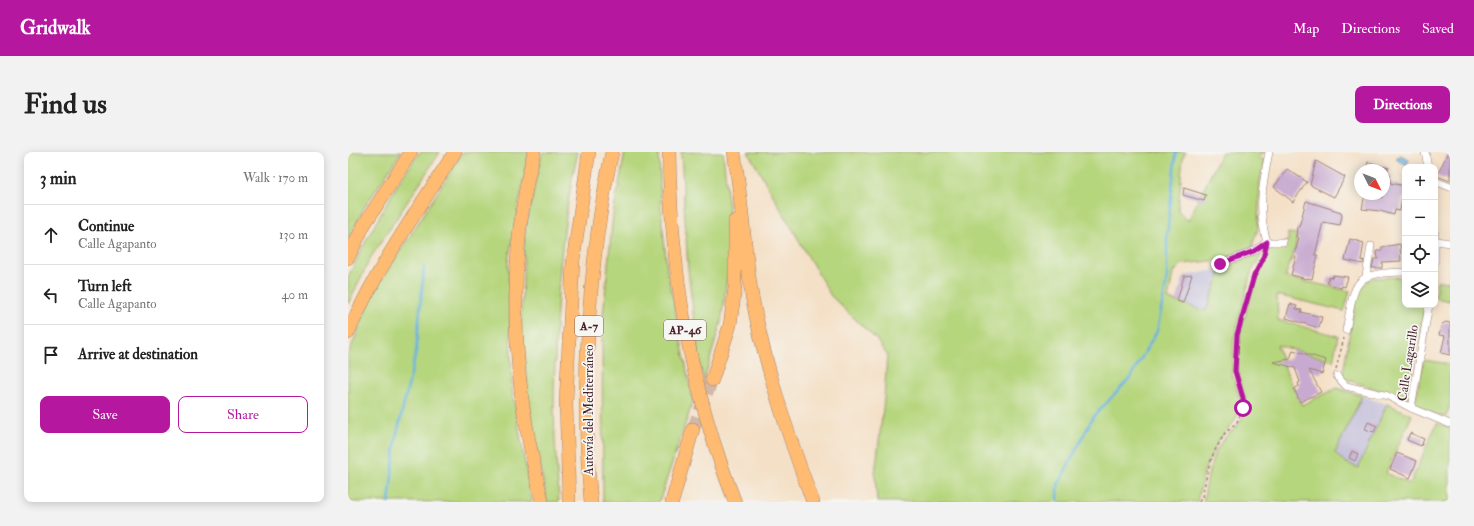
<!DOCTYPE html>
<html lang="en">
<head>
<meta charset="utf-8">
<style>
	body { margin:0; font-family:"IM FELL Double Pica",serif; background:#f2f2f2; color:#222 }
	.controls { position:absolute; right:12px; top:12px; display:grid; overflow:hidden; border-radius:8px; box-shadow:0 2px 10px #0003 }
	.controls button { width:36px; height:36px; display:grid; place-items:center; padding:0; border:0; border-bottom:1px solid #e0e0e0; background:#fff; color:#222; font:20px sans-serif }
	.compass { position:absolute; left:1006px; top:12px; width:36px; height:36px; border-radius:50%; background:#fff; box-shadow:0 2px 10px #0003; rotate:132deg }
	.stop { position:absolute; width:12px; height:12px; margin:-9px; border:3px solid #b5179e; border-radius:50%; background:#fff }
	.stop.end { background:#b5179e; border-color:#fff; box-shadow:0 1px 4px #0008 }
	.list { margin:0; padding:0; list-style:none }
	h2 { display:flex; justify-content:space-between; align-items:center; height:52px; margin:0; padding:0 16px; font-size:17px }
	h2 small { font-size:13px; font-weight:400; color:#767676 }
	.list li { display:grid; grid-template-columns:26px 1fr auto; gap:12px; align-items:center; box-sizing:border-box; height:60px; padding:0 16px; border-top:1px solid #e0e0e0 }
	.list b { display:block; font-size:15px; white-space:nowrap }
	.list p { margin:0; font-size:13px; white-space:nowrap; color:#767676 }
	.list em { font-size:13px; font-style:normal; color:#767676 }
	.actions { display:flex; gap:8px; padding:12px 16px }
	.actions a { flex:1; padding:9px 0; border:1px solid #b5179e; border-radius:8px; text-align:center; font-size:14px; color:#b5179e }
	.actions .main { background:#b5179e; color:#fff }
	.icon { flex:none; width:22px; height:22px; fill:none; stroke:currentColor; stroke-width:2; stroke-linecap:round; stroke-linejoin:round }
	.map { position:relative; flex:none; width:1102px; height:350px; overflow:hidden; border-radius:8px }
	header { display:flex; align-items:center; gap:24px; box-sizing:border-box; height:56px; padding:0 20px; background:#b5179e; color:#fff }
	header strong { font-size:19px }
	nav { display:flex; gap:22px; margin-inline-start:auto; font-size:14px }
	.intro { display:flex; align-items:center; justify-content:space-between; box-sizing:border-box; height:96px; padding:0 24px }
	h1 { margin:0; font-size:28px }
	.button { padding:10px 18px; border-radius:8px; background:#b5179e; color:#fff; font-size:14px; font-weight:700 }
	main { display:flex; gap:24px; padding:0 24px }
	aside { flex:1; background:#fff; border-radius:8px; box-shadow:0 2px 10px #0003 }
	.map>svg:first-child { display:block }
</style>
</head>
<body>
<header>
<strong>Gridwalk</strong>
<nav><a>Map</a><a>Directions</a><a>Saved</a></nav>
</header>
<div class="intro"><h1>Find us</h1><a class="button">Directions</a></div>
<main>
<aside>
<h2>3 min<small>Walk · 170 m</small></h2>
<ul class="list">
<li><svg class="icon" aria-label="ahead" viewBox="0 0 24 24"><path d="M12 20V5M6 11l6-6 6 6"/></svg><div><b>Continue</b><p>Calle Agapanto</p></div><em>130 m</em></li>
<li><svg class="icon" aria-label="left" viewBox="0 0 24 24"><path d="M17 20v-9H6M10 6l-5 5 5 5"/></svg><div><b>Turn left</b><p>Calle Agapanto</p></div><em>40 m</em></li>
<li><svg class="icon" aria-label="arrive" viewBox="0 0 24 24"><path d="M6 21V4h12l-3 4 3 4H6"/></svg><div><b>Arrive at destination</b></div></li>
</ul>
<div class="actions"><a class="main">Save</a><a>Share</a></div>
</aside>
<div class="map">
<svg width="1102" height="350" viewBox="0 0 1102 350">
	<rect width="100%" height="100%" fill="#f6f6f2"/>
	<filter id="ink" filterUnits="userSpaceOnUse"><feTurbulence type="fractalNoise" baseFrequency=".025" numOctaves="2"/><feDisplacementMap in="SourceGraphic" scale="8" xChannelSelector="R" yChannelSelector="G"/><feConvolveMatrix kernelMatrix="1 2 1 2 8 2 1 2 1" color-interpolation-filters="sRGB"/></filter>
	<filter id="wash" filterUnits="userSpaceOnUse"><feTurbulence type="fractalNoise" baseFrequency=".012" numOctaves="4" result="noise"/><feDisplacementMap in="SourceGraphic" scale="16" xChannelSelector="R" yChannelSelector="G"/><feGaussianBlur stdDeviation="0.9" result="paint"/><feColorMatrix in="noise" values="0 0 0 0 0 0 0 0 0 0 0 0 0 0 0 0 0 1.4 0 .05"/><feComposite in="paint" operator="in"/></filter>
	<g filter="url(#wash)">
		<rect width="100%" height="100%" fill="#f4e0c6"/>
		<!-- industrial -->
		<path fill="#c5c0da" d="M868 118 872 121 858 159 828 150 836 124Z
			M1014 244 1039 252 1010 316 997 310 987 301Z"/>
		<!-- green -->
		<path fill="#b6d67d" stroke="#807a54" d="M0 0H53L16 56 0 88Z
			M72 0H92L23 105 0 152V125L15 94 51 30Z
			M115 0H181L160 109 164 238 184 350H0V203L24 144Z
			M194 0H230C211 78 207 173 206 253 206 285 209 318 211 350H199L182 260 173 173 177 78Z
			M277 0H311L313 55 319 118 345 249 311 350H255L254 174 265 63Z
			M333 0H375L384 91 373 170 356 228 351 209 340 117Z
			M400 0H838L835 4 830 58 840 69 874 0H919L913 1 912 7 917 8 912 28 910 76 904 95 872 108 834 112 825 121 820 147 858 159 872 121 887 111 913 101 914 102 903 121 886 186 884 222 893 250 891 260 886 270 870 288 857 317 849 350H529L527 322 536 248 539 203 528 187 483 144Z
			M940 81 949 82 947 98 937 125 1002 139 996 159 929 143 930 168 990 184 985 209 929 193 940 225 954 253 989 236 1014 244 987 301 997 310 1010 316 1039 252 1064 263 1038 321 1062 332 1089 271 1102 276V350H855L861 319 867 300 877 285 891 272 897 261 898 248 892 230 890 213 892 181 908 126 919 99 940 89Z
			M1057 125V153H1077L1058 250 1040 241 994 226 1009 140 1023 126Z
			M1089 129 1102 130V149L1087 146Z
			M1076 208 1102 212V253L1098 265C1086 261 1073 260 1067 249Z"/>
		<!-- water -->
		<path fill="#68b2e1" stroke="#596886" d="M1052 3 1061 7 1059 13 1049 8V5Z"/>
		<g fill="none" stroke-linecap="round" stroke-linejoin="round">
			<!-- stream -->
			<path stroke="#68b2e1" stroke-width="2.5" d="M41 350 48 286 68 200 76 115
				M710 350V333L745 265 782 226 809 179 819 127V83L828 0"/>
		</g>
		<g id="blocks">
			<!-- building -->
			<path fill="#c8aad0" d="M1100 0H1102V29L1089 24Z
				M968 9 997 25 986 45 962 33Z
				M1020 10 1041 16 1040 18H1018Z
				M939 17 959 30 945 50 926 35Z
				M1039 22H1042V31L1057 34V46H1054L1052 59 1047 58 1046 63 1032 59 1014 57 1017 42 1034 46Z
				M836 36 858 43 856 49 835 43Z
				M958 49 993 60 994 64 992 73 975 70 967 103H970L964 127 960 126 959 127 943 123 948 104 946 103 951 86 948 85 949 74 951 75Z
				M1002 87 1016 91 1013 109 1016 108 1015 112 997 108Z
				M1052 92 1053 109 1034 110V116H1024L1026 107H1030L1029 99 1034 98V95Z
				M844 123 835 151 829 149 836 124Z
				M985 123 1000 125 997 135 994 134 993 136 979 131 981 125 984 126Z
				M942 152 949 154 948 157 954 158 953 160 974 165 971 176 938 166Z
				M1098 170 1102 171V203L1093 201 1097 184 1091 183 1094 172Z
				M945 198 978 208 974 222 961 218 973 240 952 250 946 237 951 234 950 231 952 230 947 216 925 210 942 207Z
				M1020 270 1029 274 1026 280 1017 277Z
				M1062 281 1076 287 1073 294 1059 288Z
				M1004 299 1010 302 1007 309 1001 306Z
				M1049 301 1069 309 1062 326 1042 317Z"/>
		</g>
	</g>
	<g filter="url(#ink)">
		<use href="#blocks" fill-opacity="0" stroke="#9f8078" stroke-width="1"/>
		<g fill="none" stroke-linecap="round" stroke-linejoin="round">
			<!-- highway-tunnel -->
			<path stroke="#d2b9a7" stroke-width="13" stroke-dasharray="13 6" stroke-linecap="butt" d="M345 277 364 228"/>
			<defs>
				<path id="street" d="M921 0C915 32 909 57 919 90H935
					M1077 0 1080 15
					M1087 29 1102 35
					M1087 82V109
					M1088 89 1102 91
					M872 112 906 99 919 90
					M1018 124 1023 94
					M1081 153 1063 256 1102 272
					M998 178C1008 129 1003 121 1057 120
					M989 224 998 234 1040 244 1063 256"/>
				<path id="highway" d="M186 0C166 77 164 160 173 239 177 276 186 313 194 350
					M321 0C323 124 342 235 387 350
					M386 0C394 48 396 97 404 144 417 215 440 283 465 350
					M0 106 16 73 63 0
					M0 181C28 117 69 59 107 0
					M364 228 382 173 387 136V69
					M221 350 218 250 225 109 241 0
					M243 350C232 238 240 110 264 0
					M324 350 345 277"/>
			</defs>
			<!-- street casing -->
			<use href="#street" stroke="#9f8078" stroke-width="8"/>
			<!-- highway casing -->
			<use href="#highway" stroke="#9f8078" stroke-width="14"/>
			<!-- path -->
			<path stroke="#9f8078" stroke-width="1.5" stroke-dasharray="3 3" stroke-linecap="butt" d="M988 217 996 186
				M851 350 854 345 860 317 866 300 877 281 889 270 895 256V246L887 219 889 183 906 125 916 101"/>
			<!-- street -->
			<use href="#street" stroke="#fff" stroke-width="7"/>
			<!-- highway -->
			<use href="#highway" stroke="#ffbb71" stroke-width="13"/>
		</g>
	</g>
	<g fill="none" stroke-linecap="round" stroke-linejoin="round" filter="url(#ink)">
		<!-- route -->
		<path stroke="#b5179e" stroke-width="5" d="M872 112 906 99 919 90 915 107 906 124 889 183 887 219 895 246V256"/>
	</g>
	<g text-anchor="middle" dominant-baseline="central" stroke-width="3.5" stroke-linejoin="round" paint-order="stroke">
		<!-- shield labels -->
		<g fill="#f6f6f2" stroke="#7e6067" stroke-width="1">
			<rect x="227" y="164" width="28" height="20" rx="3"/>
			<rect x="316" y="168" width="42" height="20" rx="3"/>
		</g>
		<g font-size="12" font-weight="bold" fill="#4a1f2b">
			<text x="241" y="174">A-7</text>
			<text x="337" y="178">AP-46</text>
		</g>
		<!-- street labels -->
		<g font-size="13" fill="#4a1f2b" stroke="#f6f6f2">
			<text transform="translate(1060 211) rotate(-81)">Calle Lagarillo</text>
			<text transform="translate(241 258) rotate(-90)">Autovía del Mediterráneo</text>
		</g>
	</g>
</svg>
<div class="controls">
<button>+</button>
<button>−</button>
<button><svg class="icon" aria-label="locate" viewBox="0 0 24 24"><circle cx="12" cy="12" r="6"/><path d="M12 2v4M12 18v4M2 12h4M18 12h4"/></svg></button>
<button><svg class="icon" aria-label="layers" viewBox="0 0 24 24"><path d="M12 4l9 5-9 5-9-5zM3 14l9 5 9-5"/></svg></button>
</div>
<svg class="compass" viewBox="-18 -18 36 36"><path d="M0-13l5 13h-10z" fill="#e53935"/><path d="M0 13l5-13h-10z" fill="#767676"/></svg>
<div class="stop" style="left:895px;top:256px"></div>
<div class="stop end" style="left:872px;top:112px"></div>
</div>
</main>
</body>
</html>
